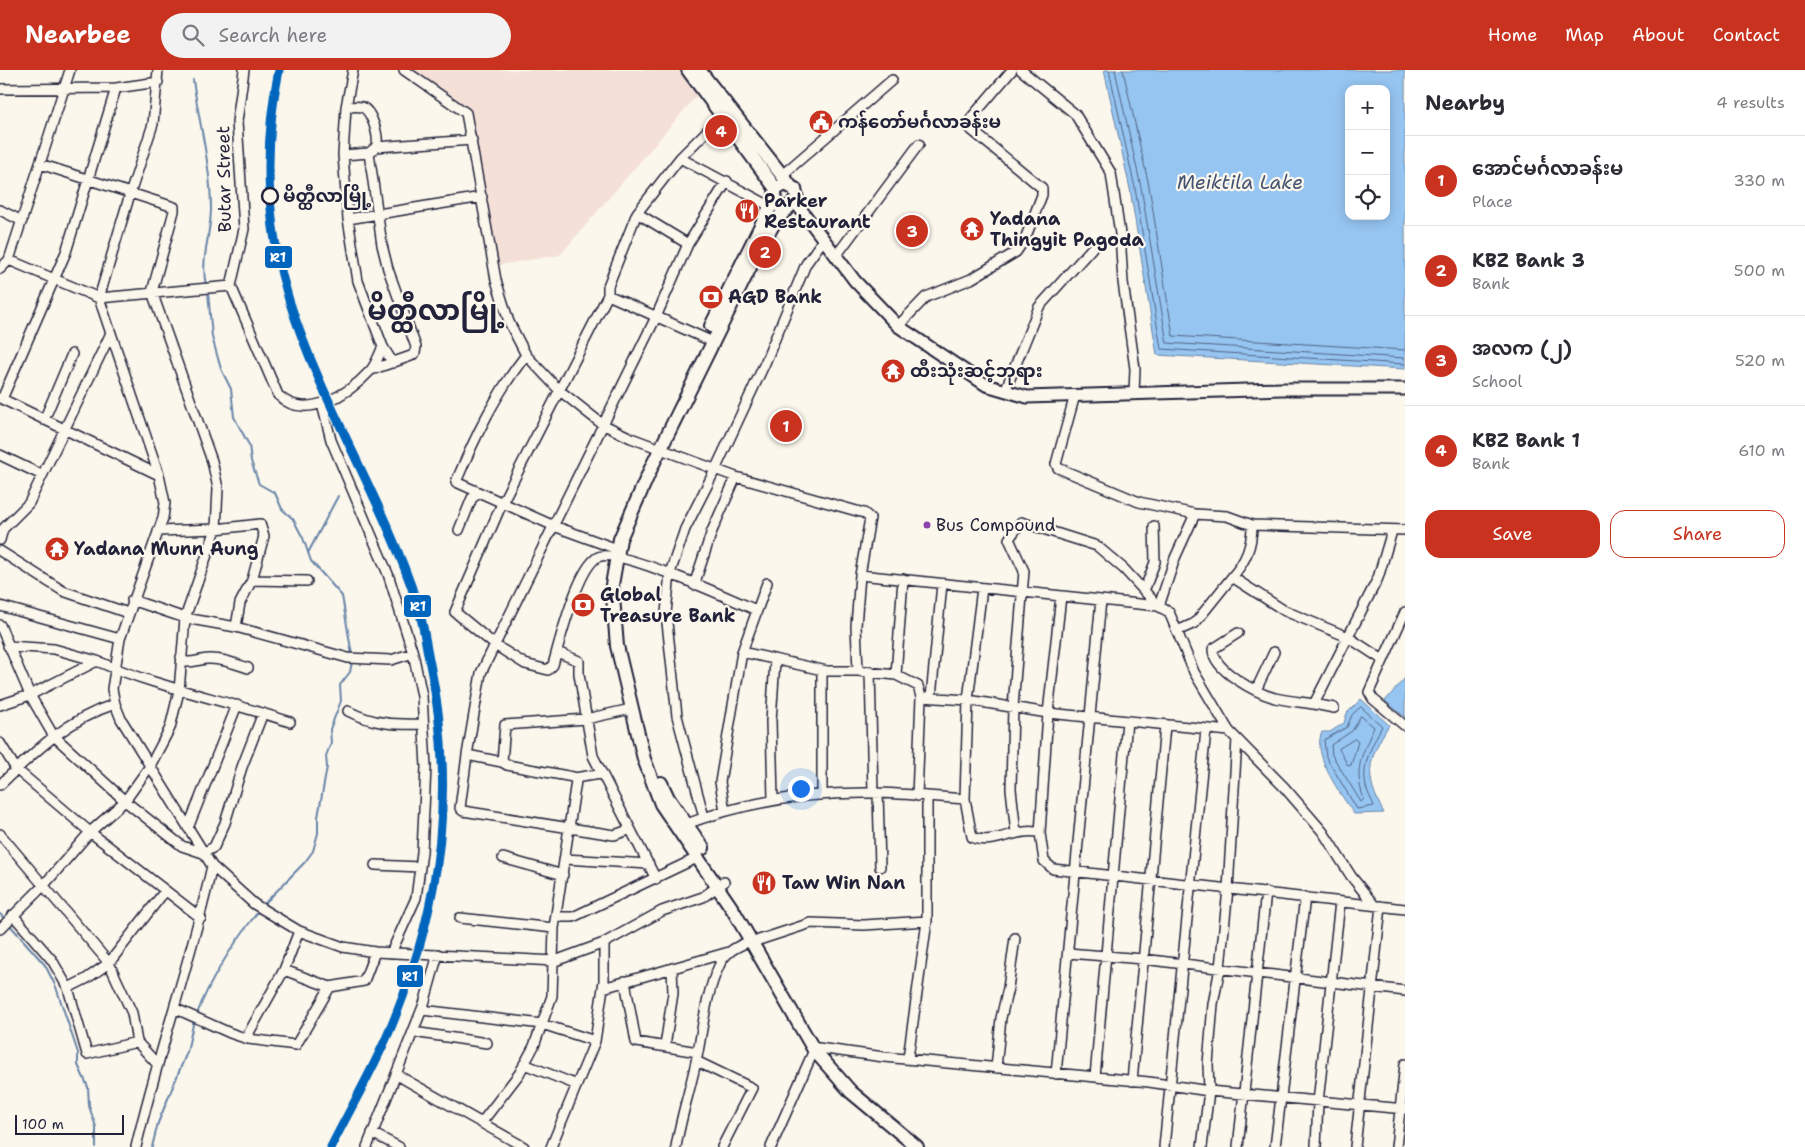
<!DOCTYPE html>
<html lang="en">
<head>
<meta charset="utf-8">
<style>
	body { margin:0; font-family:"Shantell Sans","Noto Sans Myanmar",sans-serif; background:#f2f2f3; color:#2b2b33 }
	.controls { position:absolute; right:15px; top:15px; display:grid; overflow:hidden; border-radius:10px; box-shadow:0 2px 12px #0003 }
	.controls button { width:45px; height:45px; display:grid; place-items:center; padding:0; border:0; border-bottom:1px solid #e1e1e2; background:#fff; color:#2b2b33; font:25px sans-serif }
	.scale { position:absolute; left:15px; bottom:12px; width:109px; box-sizing:border-box; padding-left:5px; border:2px solid #22223b; border-top:0; font-size:14px; line-height:18px; white-space:nowrap; color:#22223b; -webkit-text-stroke:4px #fbf7ec; paint-order:stroke }
	.you { position:absolute; left:800px; top:718px; width:18px; height:18px; margin:-12px; border:4px solid #fff; border-radius:50%; background:#1a73e8; box-shadow:0 0 0 8px #1a73e833 }
	.badge { display:grid; place-items:center; width:32px; height:32px; border-radius:50%; background:#c8321e; color:#fff; font-size:16px; font-weight:700 }
	.pin { position:absolute; translate:-50% -50%; border:2px solid #fff; box-shadow:0 1px 5px #0006 }
	.list { margin:0; padding:0; list-style:none }
	h2 { display:flex; justify-content:space-between; align-items:center; height:65px; margin:0; padding:0 20px; font-size:21px }
	h2 small { font-size:16px; font-weight:400; color:#7c7c81 }
	.list li { display:grid; grid-template-columns:32px 1fr auto; gap:15px; align-items:center; box-sizing:border-box; height:90px; padding:0 20px; border-top:1px solid #e1e1e2 }
	.list b { display:block; font-size:19px; white-space:nowrap }
	.list p { margin:0; font-size:16px; white-space:nowrap; color:#7c7c81 }
	.list em { font-size:16px; font-style:normal; color:#7c7c81 }
	.actions { display:flex; gap:10px; padding:15px 20px }
	.actions a { flex:1; padding:11px 0; border:1px solid #c8321e; border-radius:15px; text-align:center; font-size:18px; color:#c8321e }
	.actions .main { background:#c8321e; color:#fff }
	.icon { flex:none; width:28px; height:28px; fill:none; stroke:currentColor; stroke-width:2; stroke-linecap:round; stroke-linejoin:round }
	.map { position:relative; flex:none; width:1405px; height:1077px; overflow:hidden }
	header { display:flex; align-items:center; gap:30px; box-sizing:border-box; height:70px; padding:0 25px; background:#c8321e; color:#fff }
	header strong { font-size:24px }
	nav { display:flex; gap:28px; margin-inline-start:auto; font-size:18px }
	.search { width:350px; height:45px; background:#f2f2f3; display:flex; align-items:center; gap:12px; box-sizing:border-box; padding:0 18px; border-radius:28px; color:#7c7c81; font-size:19px }
	main { display:flex }
	aside { flex:1; background:#fff }
	.map>svg:first-child { display:block }
</style>
</head>
<body>
<header>
<strong>Nearbee</strong>
<div class="search"><svg class="icon" aria-label="search" viewBox="0 0 24 24"><circle cx="10" cy="10" r="6"/><path d="M15 15l6 6"/></svg>Search here</div>
<nav><a>Home</a><a>Map</a><a>About</a><a>Contact</a></nav>
</header>
<main>
<div class="map">
<svg width="1405" height="1077" viewBox="0 0 1405 1077">
	<rect width="100%" height="100%" fill="#fbf7ec"/>
	<filter id="ink" filterUnits="userSpaceOnUse"><feTurbulence type="fractalNoise" baseFrequency=".02" numOctaves="2"/><feDisplacementMap in="SourceGraphic" scale="10" xChannelSelector="R" yChannelSelector="G"/><feConvolveMatrix kernelMatrix="1 2 1 2 8 2 1 2 1" color-interpolation-filters="sRGB"/></filter>
	<g filter="url(#ink)">
		<!-- built -->
		<path fill="#f4e0d7" d="M409 0H678L698 24 560 185 499 195 467 39Z"/>
		<!-- water -->
		<path fill="#96c5f1" stroke="#6884a8" fill-rule="evenodd" d="M1104 0H1405V299L1157 285 1130 119ZM1349 19H1386V146H1349Z
			M1405 608V647L1385 631Z
			M1361 629 1389 655C1367 690 1364 706 1384 743L1354 744C1341 724 1311 685 1322 662H1330L1344 653 1347 643Z"/>
		<g fill="none" stroke-linecap="round" stroke-linejoin="round">
			<!-- shore -->
			<path stroke="#506384" stroke-width="1" d="M1109 0 1135 118 1161 279 1405 294
				M1115 0 1141 117 1167 273 1405 288
				M1123 0 1149 116 1173 266 1405 280
				M1361 637 1382 656C1372 676 1361 694 1366 717 1368 724 1372 730 1374 736L1357 739 1326 687 1324 670 1347 657 1352 645Z
				M1361 646 1374 657C1362 685 1353 699 1364 729L1361 732 1332 685 1331 675 1352 661Z
				M1355 669 1358 672 1351 695 1348 696 1339 679Z"/>
			<!-- stream -->
			<path stroke="#6884a8" stroke-width="2" d="M193 10C199 52 211 96 211 139 211 163 200 191 206 215
				M208 222 212 267 221 299 231 319 234 347 249 375 251 391 259 414 275 423 282 439 293 449 303 468 311 491 342 526 352 585
				M308 483 338 426
				M265 833 305 792 313 781 318 763V747L327 697 326 686 331 673 330 659 341 631 340 615 350 602 352 592
				M0 844 5 849
				M9 854 45 895 56 917 78 983V995L88 1017 89 1036 96 1057V1077
				M197 944C211 907 233 874 257 843
				M152 1077 158 1053 187 982 194 950"/>
			<defs>
				<path id="minor" d="M158 0 153 54 130 124 99 228 159 405 165 433 163 448 120 569 112 619 115 634 121 649 212 796 254 834 299 861 343 877 375 882 555 891 604 873 662 841 703 827 724 812
					M404 0 466 43 496 210 509 252 526 285 559 320 602 354 631 368 736 407 864 443 870 448 860 505 856 556 858 601
					M1021 0 1075 44 1111 103 1120 164 1123 212 1135 299 1134 323
					M0 19 116 18 158 12
					M346 37C351 37 357 36 362 37 372 41 380 68 376 77
					M721 47 680 88 637 143 608 216V225L503 431 455 542 495 575 525 594 548 600 553 595C559 573 578 497 598 487 617 477 731 529 756 540
					M369 83 382 175 388 199 416 277 415 283 411 286 371 300
					M343 85 369 83 376 77 472 70
					M680 88 770 136
					M781 106 892 10
					M0 140 22 151
					M637 143 688 174
					M348 149 482 127
					M836 186 919 74
					M9 190 99 228 231 216
					M0 199 9 190 70 0
					M231 216 278 325C305 352 349 324 370 301 376 295 379 284 383 277L358 211 348 149 343 85 346 37 353 0
					M231 216 244 159 237 52 244 0
					M608 225 713 272
					M898 256 926 227 971 209 1016 182 1025 169 1042 125V118L968 57 972 47 1012 0
					M383 277 393 293
					M526 285C496 323 475 367 456 412L554 456 617 479
					M1005 321 1039 237 1092 178
					M1075 325 1056 394 1058 398 1139 432 1195 444 1227 446 1252 455 1405 460
					M0 328 159 405
					M2 329 66 182 116 18
					M322 334 331 370 388 504 413 583 422 626 426 697 422 782 416 828 391 883
					M44 350 72 284
					M0 385 42 405
					M1252 455C1252 476 1246 491 1232 507L1285 541 1348 567 1383 590
					M459 460 472 428 480 423
					M158 461 216 459 260 454 264 466 252 510 240 533 236 557
					M0 470 3 459 29 433 110 265
					M0 481 63 521 128 543
					M860 505 1158 536 1169 542 1194 602 1229 661 1284 717 1323 762 1351 806 1374 835
					M252 510 307 511
					M694 515 712 461 736 407
					M1144 521 1155 492 1154 456
					M132 530 185 548 236 557 348 588 391 590 413 583
					M0 536 120 569
					M1159 536 1175 488 1195 444
					M1405 542 1369 622 1373 629 1405 656
					M0 555 30 625 53 665 125 731 182 776 203 783 214 777 225 753 242 697 263 643
					M1177 561 1195 553 1232 507
					M1238 563 1213 579C1213 601 1257 623 1275 628 1288 631 1301 632 1314 634L1378 508 1392 461
					M8 576 54 579 97 591
					M557 582 579 591V604L593 686 656 809
					M742 582 827 601H858L896 605 918 616 921 627 968 630 1048 643 1229 661
					M181 587 185 592C195 593 200 589 208 589 221 588 236 594 248 598
					M870 601 873 723
					M896 605 903 509
					M1256 620 1274 582
					M931 627 942 514
					M1314 634 1334 638
					M0 635 30 625 97 591C159 618 226 630 290 652
					M348 641C373 654 396 655 423 654
					M0 673 16 699 90 762 201 848
					M467 685 460 738 463 741 614 765 629 760
					M502 692 505 655 586 649 631 639
					M574 708 601 704
					M0 715C35 681 68 649 115 634
					M878 723 880 797
					M822 725V601
					M917 726 921 627
					M773 729 771 651 775 591
					M965 729 968 630 982 518
					M725 741 720 712 742 582 767 513
					M704 747 677 646 666 543 670 503 685 459 715 400 765 293 806 194 823 170
					M681 756C743 732 807 722 873 723 903 723 934 727 965 729L972 767C993 777 1018 756 1040 763L1044 791 1053 799 1405 839
					M188 758 237 635
					M1016 763 1011 719 1013 637 1024 501 1009 469 1021 452 1097 476 1124 499 1158 536
					M1040 763 1048 643 1061 526
					M0 764 109 893 132 943 137 972 158 995
					M503 788 563 805
					M565 789 649 794
					M375 795 420 797
					M13 845 52 890 68 918 87 984 137 972
					M556 847H573L699 787
					M460 848 554 858
					M0 859 44 815 90 762 125 731 150 696 170 658 179 621 185 548 216 459 218 418 212 391 152 222 174 141V137L40 94
					M759 870 811 853 864 855 927 851
					M1068 883 1143 889 1405 921
					M284 900 330 917 364 911 375 882
					M625 911 636 972 698 982
					M68 918 86 909 109 893 165 821
					M603 918 729 882
					M174 938 230 963 248 969 296 975 330 917
					M422 940 542 954 595 971
					M413 962 487 973
					M246 968 284 900 299 861
					M665 976 673 923 672 898
					M908 988 927 851V727
					M696 991 752 1018 722 1077
					M524 994 577 1015
					M996 998 1001 948 1008 918 1015 868
					M1056 1004 1101 530
					M397 1005 524 1077
					M1095 1007 1127 651
					M1132 1011 1165 656
					M482 1052 519 1004 534 976 552 926 554 858 576 711 573 707 507 695 502 692 467 685 481 603 656 247 688 174 727 111
					M372 1063 399 1077
					M136 1077C158 983 191 891 212 796
					M367 1077 424 934 438 884
					M551 1077 595 971 604 911V873
					M676 1077C681 1046 691 1017 697 987 703 957 706 923 719 896 725 882 737 876 751 871
					M771 1077 814 980 818 978 884 987 1149 1012 1209 1021 1405 1039
					M1164 1077 1206 660
					M1202 1077 1209 1021 1208 994 1213 934 1220 898 1228 819 1237 669
					M1238 1077 1266 822
					M1275 1077 1305 827
					M1316 1077 1318 1032 1340 832
					M1355 1077 1381 836
					M1396 1077 1405 994"/>
				<path id="major" d="M796 133 855 211 898 256 986 315 1027 327 1282 319H1405"/>
				<path id="highway" d="M688 0 776 119
					M699 0 789 114
					M787 138 779 136 774 129 776 119 785 114 795 119 797 129 776 150 758 181 652 396 620 469 612 515 617 576 644 689 661 734 733 840 814 980 851 1022 917 1077
					M711 256 774 129
					M661 713 668 728 703 778"/>
			</defs>
			<!-- minor casing -->
			<use href="#minor" stroke="#22223b" stroke-width="12"/>
			<!-- major casing -->
			<use href="#major" stroke="#22223b" stroke-width="15"/>
			<!-- highway casing -->
			<use href="#highway" stroke="#22223b" stroke-width="16"/>
			<!-- minor -->
			<use href="#minor" stroke="#fbf7ec" stroke-width="9"/>
			<!-- major -->
			<use href="#major" stroke="#fbf7ec" stroke-width="11"/>
			<!-- highway -->
			<use href="#highway" stroke="#fbf7ec" stroke-width="12"/>
			<defs>
				<path id="rail-1" d="M279 0C263 76 266 156 289 230 322 335 383 429 417 533 423 551 425 570 429 589 456 715 442 831 394 950 377 993 352 1035 331 1077"/>
			</defs>
			<!-- rail-1 casing -->
			<use href="#rail-1" stroke="#fbf7ec" stroke-width="12"/>
			<!-- rail-1 -->
			<use href="#rail-1" stroke="#0065bd" stroke-width="9"/>
		</g>
	</g>
	<!-- icons -->
	<defs>
		<symbol id="civic-disc" viewBox="-11 -11 22 22"><circle r="9.5" fill="#c8321e" stroke="#fbf7ec"/><path d="M-.6-6.5H3V-4.5H.6V-3L4-1V1h2V6H-6V1h2V-1L-.6-3ZM-1.2 2.5V6h2.4V2.5Z" fill="#fff"/></symbol>
		<symbol id="restaurant-disc" viewBox="-11 -11 22 22"><circle r="9.5" fill="#c8321e" stroke="#fbf7ec"/><path d="M-5-6h1v4h1v-4h1v4h1v-4h1v5L-1.5 .5V6h-2V.5L-5-1ZM5-6V6H3V1.5H1.5Q1.5-4 5-6Z" fill="#fff"/></symbol>
		<symbol id="temple-disc" viewBox="-11 -11 22 22"><circle r="9.5" fill="#c8321e" stroke="#fbf7ec"/><path d="M0-6L5-2H3V0L6.5 2.5H4V6H1.5V3h-3V6H-4V2.5H-6.5L-3 0V-2H-5Z" fill="#fff"/></symbol>
		<symbol id="bank-disc" viewBox="-11 -11 22 22"><circle r="9.5" fill="#c8321e" stroke="#fbf7ec"/><path d="M-6-4H6V4H-6ZM0-2.3a2.3 2.3 0 1 0 0 4.6a2.3 2.3 0 1 0 0-4.6Z" fill="#fff"/></symbol>
	</defs>
	<g fill-rule="evenodd">
		<use href="#civic-disc" x="807" y="38" width="28" height="28"/>
		<use href="#restaurant-disc" x="733" y="127" width="28" height="28"/>
		<use href="#temple-disc" x="958" y="145" width="28" height="28"/>
		<use href="#bank-disc" x="697" y="213" width="28" height="28"/>
		<use href="#temple-disc" x="879" y="287" width="28" height="28"/>
		<use href="#temple-disc" x="43" y="465" width="28" height="28"/>
		<use href="#bank-disc" x="569" y="521" width="28" height="28"/>
		<use href="#restaurant-disc" x="750" y="799" width="28" height="28"/>
	</g>
	<!-- markers -->
	<circle fill="#fbf7ec" stroke="#22223b" stroke-width="2.5" cx="270" cy="126" r="8"/>
	<circle fill="#8e44ad" stroke="#fbf7ec" stroke-width="2" cx="927" cy="455" r="4.5"/>
	<g text-anchor="middle" dominant-baseline="central" stroke-width="4.5" stroke-linejoin="round" paint-order="stroke">
		<!-- bus labels -->
		<g font-size="17" fill="#22223b" stroke="#fbf7ec" text-anchor="start">
			<text x="936" y="455">Bus Compound</text>
		</g>
		<!-- poi labels -->
		<g font-size="18" font-weight="bold" fill="#22223b" stroke="#fbf7ec" text-anchor="start">
			<text x="838" y="52">ကန်တော်မင်္ဂလာခန်းမ</text>
			<text x="764" y="131">Parker<tspan x="764" dy="21">Restaurant</tspan></text>
			<text x="990" y="149">Yadana<tspan x="990" dy="21">Thingyit Pagoda</tspan></text>
			<text x="728" y="227">AGD Bank</text>
			<text x="910" y="301">ထီးသုံးဆင့်ဘုရား</text>
			<text x="74" y="479">Yadana Munn Aung</text>
			<text x="600" y="525">Global<tspan x="600" dy="21">Treasure Bank</tspan></text>
			<text x="782" y="813">Taw Win Nan</text>
		</g>
		<!-- street labels -->
		<g font-size="18" fill="#22223b" stroke="#fbf7ec">
			<text transform="translate(224 109) rotate(-91)">Butar Street</text>
		</g>
		<!-- stop labels -->
		<g font-size="18" font-weight="bold" fill="#22223b" stroke="#fbf7ec" text-anchor="start">
			<text x="283" y="126">မိတ္ထီလာမြို့</text>
		</g>
		<!-- water labels -->
		<g font-size="19" font-style="italic" fill="#455372" stroke="#fbf7ec">
			<text x="1240" y="112">Meiktila Lake</text>
		</g>
		<!-- town labels -->
		<g font-size="28" font-weight="bold" fill="#22223b" stroke="#fbf7ec">
			<text x="436" y="240">မိတ္ထီလာမြို့</text>
		</g>
	</g>
	<g stroke="#fbf7ec" stroke-width="2">
		<rect x="264" y="175" width="29" height="24" rx="5" fill="#0065bd"/>
		<rect x="403" y="524" width="29" height="24" rx="5" fill="#0065bd"/>
		<rect x="396" y="894" width="28" height="24" rx="5" fill="#0065bd"/>
	</g>
	<g font-size="14" text-anchor="middle" font-weight="bold" fill="#fff">
		<text x="278" y="192">R1</text>
		<text x="418" y="541">R1</text>
		<text x="410" y="911">R1</text>
	</g>
</svg>
<div class="controls">
<button>+</button>
<button>−</button>
<button><svg class="icon" aria-label="locate" viewBox="0 0 24 24"><circle cx="12" cy="12" r="6"/><path d="M12 2v4M12 18v4M2 12h4M18 12h4"/></svg></button>
</div>
<div class="scale">100 m</div>
<div class="you"></div>
<div class="pin badge" style="left:786px;top:356px">1</div>
<div class="pin badge" style="left:765px;top:182px">2</div>
<div class="pin badge" style="left:912px;top:161px">3</div>
<div class="pin badge" style="left:721px;top:61px">4</div>
</div>
<aside>
<h2>Nearby<small>4 results</small></h2>
<ul class="list">
<li><span class="badge">1</span><div><b>အောင်မင်္ဂလာခန်းမ</b><p>Place</p></div><em>330 m</em></li>
<li><span class="badge">2</span><div><b>KBZ Bank 3</b><p>Bank</p></div><em>500 m</em></li>
<li><span class="badge">3</span><div><b>အလက (၂)</b><p>School</p></div><em>520 m</em></li>
<li><span class="badge">4</span><div><b>KBZ Bank 1</b><p>Bank</p></div><em>610 m</em></li>
</ul>
<div class="actions"><a class="main">Save</a><a>Share</a></div>
</aside>
</main>
</body>
</html>
